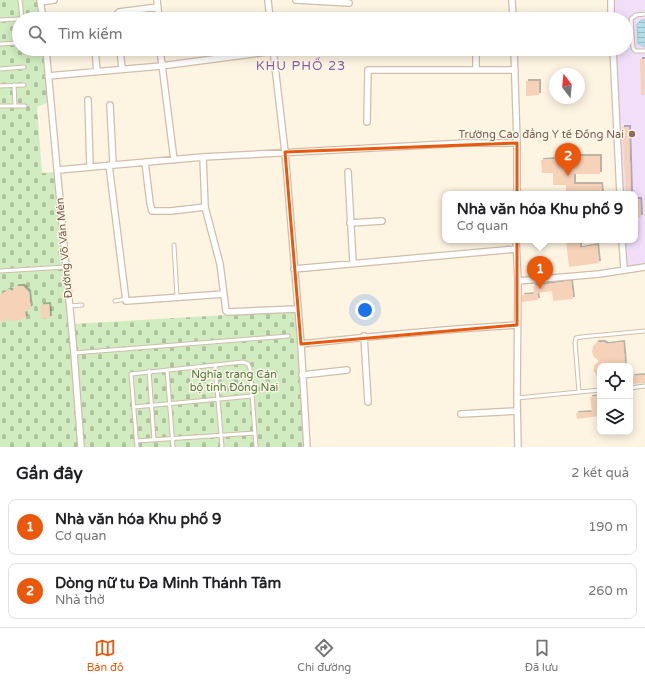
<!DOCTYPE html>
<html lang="vi">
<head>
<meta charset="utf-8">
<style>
	body { margin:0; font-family:"Varela Round",sans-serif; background:#f6f6f6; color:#202124 }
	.controls { position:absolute; right:12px; bottom:12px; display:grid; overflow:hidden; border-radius:8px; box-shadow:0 2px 10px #0003 }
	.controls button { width:36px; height:36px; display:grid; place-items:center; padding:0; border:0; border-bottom:1px solid #e0e0e0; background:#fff; color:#202124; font:20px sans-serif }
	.compass { position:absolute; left:549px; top:68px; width:36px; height:36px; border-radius:50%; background:#fff; box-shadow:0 2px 10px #0003; rotate:344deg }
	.you { position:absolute; left:365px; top:310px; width:14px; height:14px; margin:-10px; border:3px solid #fff; border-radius:50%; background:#1a73e8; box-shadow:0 0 0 6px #1a73e833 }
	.badge { display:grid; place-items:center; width:26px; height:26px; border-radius:50%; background:#ea580c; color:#fff; font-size:13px; font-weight:700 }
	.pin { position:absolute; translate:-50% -33px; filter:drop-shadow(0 1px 2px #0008) }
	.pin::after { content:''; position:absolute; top:21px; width:14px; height:12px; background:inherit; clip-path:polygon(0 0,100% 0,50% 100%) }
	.popup { position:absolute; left:442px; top:191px; width:196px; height:52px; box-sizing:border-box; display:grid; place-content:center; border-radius:8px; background:#fff; filter:drop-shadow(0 1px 3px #0005); font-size:13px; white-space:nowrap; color:#757577 }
	.popup b { font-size:15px; color:#202124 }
	.popup::after { content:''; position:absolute; left:50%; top:100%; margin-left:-8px; border:8px solid transparent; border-top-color:#fff }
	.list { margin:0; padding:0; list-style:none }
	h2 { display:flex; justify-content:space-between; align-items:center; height:52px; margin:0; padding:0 16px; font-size:17px }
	h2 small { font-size:13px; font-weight:400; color:#757577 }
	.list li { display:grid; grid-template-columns:26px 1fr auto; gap:12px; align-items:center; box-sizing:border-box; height:56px; margin:0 8px 8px; padding:0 8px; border:1px solid #e0e0e0; border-radius:8px }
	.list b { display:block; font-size:15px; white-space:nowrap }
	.list p { margin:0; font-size:13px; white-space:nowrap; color:#757577 }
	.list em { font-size:13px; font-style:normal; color:#757577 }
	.icon { flex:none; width:22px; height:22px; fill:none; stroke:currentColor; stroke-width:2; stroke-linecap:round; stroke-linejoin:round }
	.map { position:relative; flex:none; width:645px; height:447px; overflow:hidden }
	.search { position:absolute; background:#fff; box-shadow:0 2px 10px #0003; left:12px; right:12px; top:12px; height:44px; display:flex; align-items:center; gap:10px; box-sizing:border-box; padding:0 14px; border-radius:22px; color:#757577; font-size:15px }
	.sheet { height:180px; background:#fff }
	nav { display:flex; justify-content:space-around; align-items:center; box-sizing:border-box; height:56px; border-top:1px solid #e0e0e0; background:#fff; font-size:11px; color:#757577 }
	nav a { display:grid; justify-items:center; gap:2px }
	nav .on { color:#ea580c }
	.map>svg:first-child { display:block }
</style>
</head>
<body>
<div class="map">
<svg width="645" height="447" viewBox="0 0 645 447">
	<defs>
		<pattern id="cemetery-stones" width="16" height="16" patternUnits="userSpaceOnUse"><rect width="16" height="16" fill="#d0ecc0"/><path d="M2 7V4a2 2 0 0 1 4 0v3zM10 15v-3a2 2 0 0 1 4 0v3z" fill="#aec29e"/></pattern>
		<pattern id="water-rules" width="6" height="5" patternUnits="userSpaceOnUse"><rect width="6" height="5" fill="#b5dfe8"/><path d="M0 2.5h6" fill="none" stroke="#98b8be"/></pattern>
		<filter id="shadow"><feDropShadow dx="2" dy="-2" stdDeviation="0" flood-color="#0004"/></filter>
	</defs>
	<rect width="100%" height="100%" fill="#fef4e2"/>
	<!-- education -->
	<path fill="#f1dffa" d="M613 0H645V265L626 267 624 240H635V194H622L615 49H626V19H614Z"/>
	<!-- cemetery -->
	<path fill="url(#cemetery-stones)" d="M0 0H38L40 19H19V49H43L49 102 37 107 42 173 55 172 72 353 79 447H0Z
		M295 311 304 447H84L77 355 73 324Z"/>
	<!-- water -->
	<path fill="url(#water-rules)" stroke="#9bcfdb" d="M641 20H645V47L638 44 637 24Z"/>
	<!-- building -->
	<path fill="#f5d2b8" filter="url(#shadow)" d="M640 59H645V95H641Z
		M526 81H539V95L526 96Z
		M622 127H629L631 194H626Z
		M554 156H600V174H574V184H601L602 194H566V185H553V173H542L541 160 554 159Z
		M635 199H640L641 217H635Z
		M566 240H580V248L597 245 599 263 569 267Z
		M571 281 573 299 553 301 552 291 537 293 538 300 522 302V295L534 294 533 286Z
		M17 286H23L29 292 30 302 31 307 25 312 26 317 20 320 11 321 8 318 3 323 0 319V295L9 289 12 291Z
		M49 304 50 318 42 319 41 305Z
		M597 342H603L607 344 623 342 624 353 625 366H600V382L594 371V366L599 361 594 357 592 352 593 346Z
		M645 375V383L633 384 632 376Z
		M600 396V416L577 419 576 413 592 412 590 397Z"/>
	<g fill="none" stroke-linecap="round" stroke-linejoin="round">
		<defs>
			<path id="lane" d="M20 0 22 19
				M645 14 636 15 631 19 633 48 635 51H645
				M28 19H35
				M0 20 19 19
				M0 44 19 43
				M0 69 24 67
				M14 85 15 106
				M0 86 24 85
				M0 106H25
				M174 245 177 297
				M0 271 66 267
				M115 301 126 299
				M70 306 82 305
				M74 353 288 336
				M215 365 222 447
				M167 370 173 447
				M149 371 154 440
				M630 388 645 386
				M579 392 575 342 576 338 581 337 645 331
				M517 398 600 390
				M134 407 252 396
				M136 441 255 433
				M137 447 131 374 243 362 248 364 250 368 256 447"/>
			<path id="street" d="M40 0 43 19
				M157 0 159 19
				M268 0 270 19
				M296 0 349 3
				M512 0 513 19
				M611 0V19
				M41 2 54 0
				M70 19 89 17 90 19
				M118 19 117 14 119 12 158 7
				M46 49 74 353 81 447
				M95 49 97 72
				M120 49 122 69
				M160 49 174 160
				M273 49 285 152 301 344 307 447
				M476 49V70
				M514 49 517 143V194
				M613 49 620 194
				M48 76 161 66 274 51 315 49
				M88 100 90 167
				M110 105 113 164
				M367 122 368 70H515
				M203 157 205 207 220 264 226 311 228 312 297 309
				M145 162 150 203 152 211H171L205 207
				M109 165 126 301 224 294
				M58 170 203 157 465 143H517
				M348 172 353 263
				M350 223 382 221
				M516 240 518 281 517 398 518 447
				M622 240 624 269
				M294 269 516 249
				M518 281 599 274 645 267
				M364 336 368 402
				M301 344C373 336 445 329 517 325
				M302 375 347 370
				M461 414 517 411"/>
		</defs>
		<!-- lane casing -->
		<use href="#lane" stroke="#d1bdab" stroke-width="5"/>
		<!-- street casing -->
		<use href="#street" stroke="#d1bdab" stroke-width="8"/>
		<!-- lane -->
		<use href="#lane" stroke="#fff" stroke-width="3"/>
		<!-- street -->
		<use href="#street" stroke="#fff" stroke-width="5.5"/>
	</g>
	<!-- marked area -->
	<path fill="none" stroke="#e8590c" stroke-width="3" stroke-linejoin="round" d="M517 143V325L301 344 285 152Z"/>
	<!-- markers -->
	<circle fill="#8d6e63" stroke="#fff7e9" stroke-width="1.5" cx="632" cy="134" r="4"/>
	<g text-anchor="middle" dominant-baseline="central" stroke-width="3" stroke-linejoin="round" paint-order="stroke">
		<!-- education labels -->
		<g font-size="11" fill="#785e54" stroke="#fff7e9" text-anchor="end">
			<text x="624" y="134">Trường Cao đẳng Y tế Đồng Nai</text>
		</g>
		<!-- street labels -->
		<g font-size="11" fill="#775947" stroke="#fff7e9">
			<text transform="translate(64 248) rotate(-95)">Đường Võ Văn Mén</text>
		</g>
		<!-- park labels -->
		<g font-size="11" fill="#4c783c" stroke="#fff7e9">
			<text x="234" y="374">Nghĩa trang Cán<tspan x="234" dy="13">bộ tỉnh Đồng Nai</tspan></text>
		</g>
		<!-- quarter labels -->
		<g font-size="13" letter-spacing="1" fill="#89629b" stroke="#fff7e9">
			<text x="301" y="66">KHU PHỐ 23</text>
		</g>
	</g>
</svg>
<div class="controls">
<button><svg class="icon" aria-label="locate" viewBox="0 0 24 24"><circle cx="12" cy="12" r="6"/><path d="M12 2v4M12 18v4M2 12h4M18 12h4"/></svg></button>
<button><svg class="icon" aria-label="layers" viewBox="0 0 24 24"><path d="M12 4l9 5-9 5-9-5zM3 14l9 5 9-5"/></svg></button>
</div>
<svg class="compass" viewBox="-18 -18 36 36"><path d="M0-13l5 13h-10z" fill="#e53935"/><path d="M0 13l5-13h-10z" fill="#757577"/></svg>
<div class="you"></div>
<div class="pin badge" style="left:540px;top:289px">1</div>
<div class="popup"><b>Nhà văn hóa Khu phố 9</b>Cơ quan</div>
<div class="pin badge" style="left:568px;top:176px">2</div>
<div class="search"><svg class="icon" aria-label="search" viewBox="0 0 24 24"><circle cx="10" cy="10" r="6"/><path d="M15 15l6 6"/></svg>Tìm kiếm</div>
</div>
<section class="sheet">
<h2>Gần đây<small>2 kết quả</small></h2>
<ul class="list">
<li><span class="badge">1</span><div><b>Nhà văn hóa Khu phố 9</b><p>Cơ quan</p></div><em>190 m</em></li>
<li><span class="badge">2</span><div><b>Dòng nữ tu Đa Minh Thánh Tâm</b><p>Nhà thờ</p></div><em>260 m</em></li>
</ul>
</section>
<nav>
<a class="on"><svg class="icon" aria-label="map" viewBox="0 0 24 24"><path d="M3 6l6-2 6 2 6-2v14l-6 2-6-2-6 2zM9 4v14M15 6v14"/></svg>Bản đồ</a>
<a><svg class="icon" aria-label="directions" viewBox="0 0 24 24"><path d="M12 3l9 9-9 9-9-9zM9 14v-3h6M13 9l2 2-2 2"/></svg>Chỉ đường</a>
<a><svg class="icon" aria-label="saved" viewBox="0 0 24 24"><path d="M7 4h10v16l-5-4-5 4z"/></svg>Đã lưu</a>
</nav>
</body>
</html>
